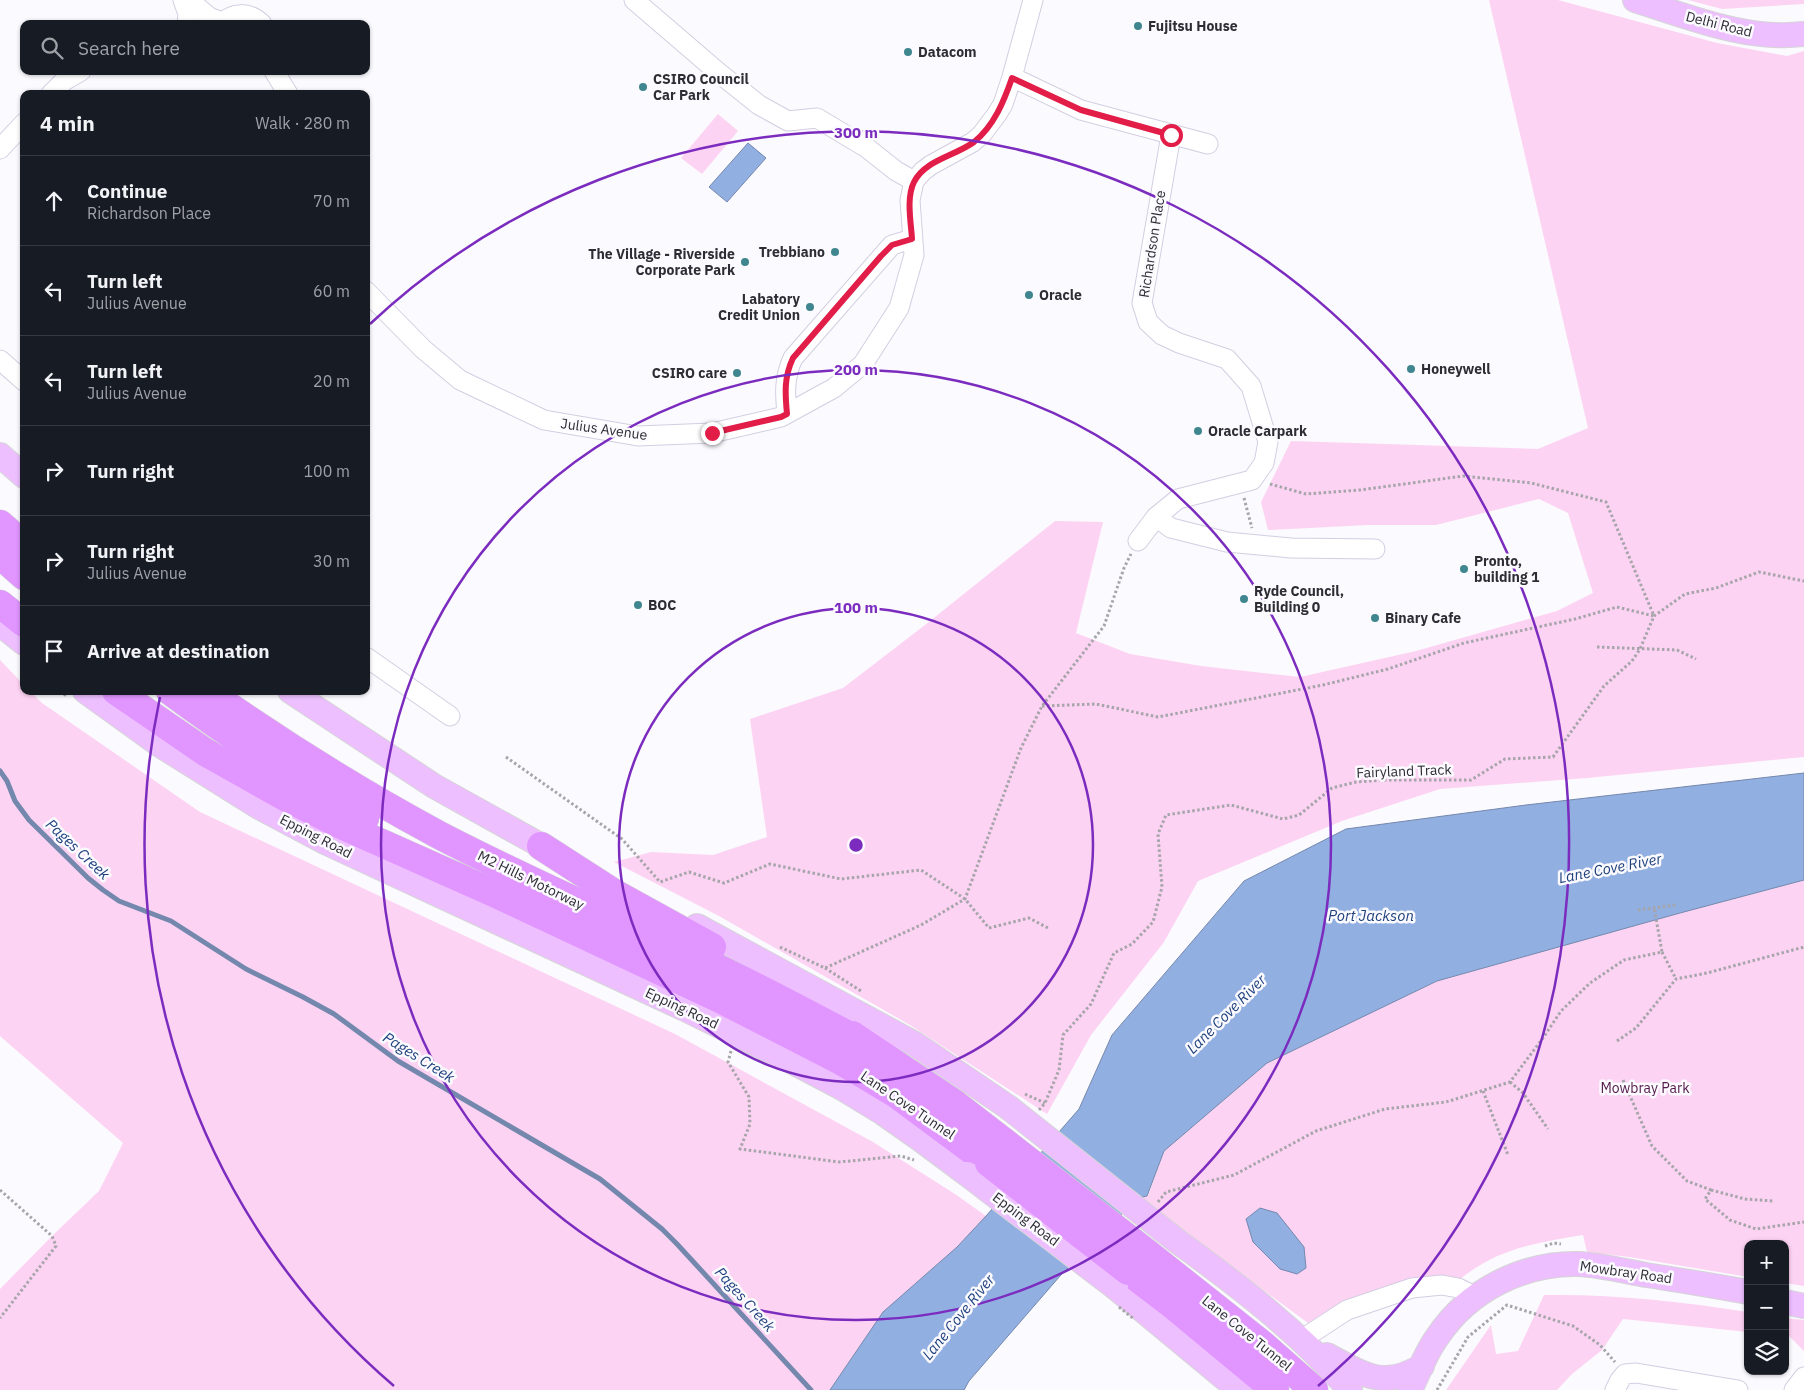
<!DOCTYPE html>
<html lang="en">
<head>
<meta charset="utf-8">
<style>
	body { margin:0; font-family:"IBM Plex Sans",sans-serif; background:#242831; color:#f1f3f6 }
	.controls { position:absolute; right:15px; bottom:15px; display:grid; overflow:hidden; border-radius:10px; box-shadow:0 1px 4px #0004 }
	.controls button { width:45px; height:45px; display:grid; place-items:center; padding:0; border:0; border-bottom:1px solid #363941; background:#171b24; color:#f1f3f6; font:25px sans-serif }
	.stop { position:absolute; width:15px; height:15px; margin:-11px; border:4px solid #e11d48; border-radius:50%; background:#fff }
	.stop.end { background:#e11d48; border-color:#fff; box-shadow:0 1px 5px #0008 }
	.list { margin:0; padding:0; list-style:none }
	h2 { display:flex; justify-content:space-between; align-items:center; height:65px; margin:0; padding:0 20px; font-size:21px }
	h2 small { font-size:16px; font-weight:400; color:#9ea1a6 }
	.list li { display:grid; grid-template-columns:32px 1fr auto; gap:15px; align-items:center; box-sizing:border-box; height:90px; padding:0 20px; border-top:1px solid #363941 }
	.list b { display:block; font-size:19px; white-space:nowrap }
	.list p { margin:0; font-size:16px; white-space:nowrap; color:#9ea1a6 }
	.list em { font-size:16px; font-style:normal; color:#9ea1a6 }
	.icon { flex:none; width:28px; height:28px; fill:none; stroke:currentColor; stroke-width:2; stroke-linecap:round; stroke-linejoin:round }
	.map { position:relative; flex:none; width:1804px; height:1390px; overflow:hidden }
	.search { position:absolute; background:#171b24; box-shadow:0 1px 4px #0004; left:20px; top:20px; width:350px; height:55px; display:flex; align-items:center; gap:12px; box-sizing:border-box; padding:0 18px; border-radius:10px; color:#9ea1a6; font-size:19px }
	.panel { position:absolute; background:#171b24; box-shadow:0 1px 4px #0004; left:20px; top:90px; width:350px; height:605px; border-radius:10px }
	.map>svg:first-child { display:block }
</style>
</head>
<body>
<div class="map">
<svg width="1804" height="1390" viewBox="0 0 1804 1390">
	<rect width="100%" height="100%" fill="#fbfafe"/>
	<!-- green -->
	<path fill="#fdd3f3" d="M1489 0H1558L1717 43 1787 56 1804 51V757L1587 778 1440 789 1342 821 1198 881 1164 942 1091 1035 1047 1114 910 1025 719 916 614 862 651 852 713 855 767 837 750 719 843 688 925 625 1055 521 1103 522 1076 633 1130 654 1201 666 1300 677 1416 651 1557 611 1593 593 1568 513 1539 499 1436 525H1368L1268 530 1261 502 1291 441 1538 449 1588 428Z
		M1688 0H1804V4L1722 9Z
		M718 114 738 131 702 174 681 158Z
		M0 660 24 685V691H30L42 703 200 812 675 1034 873 1142 955 1194 986 1216 957 1247 883 1312 830 1390H0V1289L52 1236 99 1191 123 1143 0 1036Z
		M1804 880V1286L1785 1283V1244H1748V1277L1629 1257 1587 1252 1583 1235C1535 1243 1493 1249 1456 1283H1409L1333 1308 1308 1323 1138 1198 1148 1196 1164 1151 1267 1063 1437 981 1680 913Z
		M1544 1295C1614 1294 1678 1301 1748 1312V1332L1623 1319 1602 1350 1572 1374 1557 1390H1446L1491 1325 1496 1354 1518 1351Z
		M1785 1318 1804 1320V1351L1789 1336H1785Z"/>
	<!-- water -->
	<path fill="#92afe1" stroke="#7488ad" d="M748 143 766 158 727 202 709 187Z
		M1804 773V880L1680 913 1437 981 1267 1063 1164 1151 1147 1196 1138 1198 1060 1276 969 1381 964 1390H830L883 1312 957 1247 986 1216 1079 1109 1112 1035 1244 881 1346 829 1526 805Z
		M1260 1208 1277 1213 1304 1247 1306 1268 1297 1274 1280 1269 1253 1242 1246 1219Z"/>
	<g fill="none" stroke-linecap="round" stroke-linejoin="round">
		<!-- stream -->
		<path stroke="#7488ad" stroke-width="5" d="M0 771 7 781 15 801 29 820 88 878 103 890 119 901 171 921 246 969 303 997 334 1014 398 1061 600 1179 662 1229 677 1244 811 1390"/>
		<defs>
			<path id="minor" d="M183 0 188 14 187 24
				M189 0 209 17 222 22
				M634 0 719 73 759 105 788 121 817 118 867 148 896 171 914 181
				M220 24C233 12 249 11 262 24
				M274 71 288 94
				M1012 77 1081 110 1208 144
				M51 94 64 81 81 71
				M0 149 24 123
				M366 291 423 349 460 380 544 420 638 436 712 433 781 417 834 388 863 364 899 308 914 255 910 200 914 181 923 171 931 165 973 142 982 134 997 114 1003 104 1012 77 1033 0
				M0 360 24 381
				M787 414C785 394 784 377 793 358L892 245 912 239
				M1156 517 1171 528 1227 542 1291 548 1375 549
				M1138 541 1156 517 1178 499 1252 480 1264 463 1268 442 1251 386 1227 359 1179 343 1162 335 1148 322 1142 303 1171 135
				M366 657 450 716
				M1301 1340 1347 1310 1412 1288 1442 1285 1458 1288 1476 1297
				M1615 1390 1620 1380 1625 1374 1636 1373 1738 1390
				M1794 1390 1804 1377"/>
			<path id="major" d="M1635 0C1690 17 1746 41 1804 34
				M0 455 24 476
				M0 624 24 643
				M85 691 160 745 259 807 325 842 685 1009 787 1059 842 1088 883 1113 920 1139 967 1174
				M290 691 434 786 558 855
				M697 926 915 1044 1008 1107
				M1177 1241C1239 1286 1299 1332 1350 1390
				M1116 1288 1239 1390
				M1785 1302 1804 1306
				M1327 1355C1363 1374 1383 1390 1422 1366
				M1410 1390C1419 1372 1426 1352 1438 1336 1469 1290 1523 1263 1578 1264 1601 1265 1624 1271 1646 1275 1680 1280 1714 1286 1748 1292"/>
			<path id="highway" d="M0 524 24 545
				M0 555 24 576
				M0 604 24 623
				M116 691 205 752 285 797 341 825 496 894 720 999 841 1061 896 1094 989 1163
				M170 691C232 737 297 779 365 818
				M207 691C281 743 359 792 439 835 533 884 630 925 726 972 774 995 820 1020 867 1045
				M541 846 614 893 712 947
				M852 1035 955 1104 1003 1141
				M1147 1253 1263 1345 1314 1390
				M1128 1271 1175 1307 1275 1390"/>
		</defs>
		<!-- minor casing -->
		<use href="#minor" stroke="#d3cee2" stroke-width="21"/>
		<!-- major casing -->
		<use href="#major" stroke="#d5d5d6" stroke-width="26"/>
		<!-- highway casing -->
		<use href="#highway" stroke="#d5d5d6" stroke-width="29"/>
		<!-- path -->
		<path stroke="#a6a5aa" stroke-width="3" stroke-dasharray="2.5 2.5" stroke-linecap="butt" d="M1270 484 1306 494 1360 490 1463 476 1531 483 1606 502 1654 616
			M1244 498 1252 528
			M1597 647 1677 650 1696 659
			M60 691 68 697
			M1042 706 1096 704 1158 717 1323 685 1388 669 1464 643 1575 619 1617 607 1654 616
			M506 757 622 839 660 882 689 872 724 883 770 864 841 879 921 870 965 899 989 928 1029 918 1050 929
			M1638 910 1676 905
			M780 947 825 968 921 925 965 899 1021 748 1042 706 1104 626 1124 568 1131 554
			M1662 952 1676 979
			M825 968 861 991
			M1617 1041 1636 1028 1676 979 1707 973 1804 947
			M731 1051 728 1062 749 1097 750 1124 740 1149 839 1162 901 1156 914 1160
			M1623 1080 1652 1146 1687 1181 1711 1190 1705 1199 1730 1220 1756 1229 1804 1222
			M1510 1082 1523 1093 1548 1129
			M1483 1091 1508 1155
			M1025 1094 1045 1103
			M1039 1110 1045 1103 1059 1070 1063 1035 1091 1004 1114 953 1132 944 1153 922 1162 887 1158 834 1166 815 1231 805 1283 819 1299 815 1332 788 1356 782 1384 780H1471L1505 759 1553 757 1604 686 1632 661 1640 649 1654 616 1685 594 1716 588 1759 572 1804 581
			M0 1190 52 1236 56 1246 0 1318
			M1711 1190 1745 1199 1773 1201
			M1158 1202 1166 1192 1234 1175 1316 1131 1385 1109 1446 1102 1510 1082 1543 1038 1561 1011 1590 983 1624 960 1662 952 1654 907
			M1545 1246 1554 1243 1561 1244
			M1437 1390 1468 1337 1507 1305 1573 1326 1600 1345 1615 1362"/>
		<!-- minor -->
		<use href="#minor" stroke="#fff" stroke-width="19"/>
		<!-- major -->
		<use href="#major" stroke="#edbfff" stroke-width="24"/>
		<!-- highway -->
		<use href="#highway" stroke="#e195ff" stroke-width="28"/>
		<defs>
			<path id="major-bridge" d="M1008 1107 1177 1241
				M967 1174 1116 1288"/>
			<path id="highway-bridge" d="M1003 1141 1147 1253
				M989 1163 1128 1271"/>
		</defs>
		<!-- major-bridge casing -->
		<use href="#major-bridge" stroke="#d5d5d6" stroke-width="26" stroke-linecap="butt"/>
		<!-- highway-bridge casing -->
		<use href="#highway-bridge" stroke="#d5d5d6" stroke-width="29" stroke-linecap="butt"/>
		<!-- path-bridge -->
		<path stroke="#a6a5aa" stroke-width="3" stroke-dasharray="2.5 2.5" stroke-linecap="butt" d="M1119 1307 1134 1319"/>
		<!-- major-bridge -->
		<use href="#major-bridge" stroke="#edbfff" stroke-width="24"/>
		<!-- highway-bridge -->
		<use href="#highway-bridge" stroke="#e195ff" stroke-width="28"/>
	</g>
	<g fill="none" stroke-linecap="round" stroke-linejoin="round">
		<!-- route -->
		<path stroke="#e11d48" stroke-width="6" d="M712 433 781 417 787 414C785 393 784 377 793 358L881 256 892 245 912 239C911 222 906 198 914 182 925 160 955 156 974 142 994 126 1004 101 1012 78L1081 110 1171 135"/>
	</g>
	<!-- distance rings -->
	<g fill="none" stroke="#7b2cbf" stroke-width="2.5">
		<circle cx="856" cy="845" r="237"/>
		<circle cx="856" cy="845" r="475"/>
		<path d="M394 1386A712 712 0 0 1 160 697M370 324A712 712 0 1 1 1318 1386"/>
	</g>
	<!-- markers -->
	<g fill="#3f868e" stroke="#fbfafe" stroke-width="2">
		<circle cx="1138" cy="26" r="5"/>
		<circle cx="908" cy="52" r="5"/>
		<circle cx="643" cy="87" r="5"/>
		<circle cx="835" cy="252" r="5"/>
		<circle cx="745" cy="262" r="5"/>
		<circle cx="1029" cy="295" r="5"/>
		<circle cx="810" cy="307" r="5"/>
		<circle cx="1411" cy="369" r="5"/>
		<circle cx="737" cy="373" r="5"/>
		<circle cx="1198" cy="431" r="5"/>
		<circle cx="1464" cy="569" r="5"/>
		<circle cx="1244" cy="599" r="5"/>
		<circle cx="638" cy="605" r="5"/>
		<circle cx="1375" cy="618" r="5"/>
	</g>
	<g text-anchor="middle" dominant-baseline="central" stroke-width="5" stroke-linejoin="round" paint-order="stroke">
		<!-- street labels -->
		<g font-size="14" fill="#2e2c34" stroke="#fbfafe">
			<text transform="translate(1719 24) rotate(14)">Delhi Road</text>
			<text transform="translate(1152 244) rotate(-81)">Richardson Place</text>
			<text transform="translate(604 429) rotate(8)">Julius Avenue</text>
			<text transform="translate(1404 771) rotate(-2)">Fairyland Track</text>
			<text transform="translate(316 836) rotate(27)">Epping Road</text>
			<text transform="translate(531 880) rotate(26)">M2 Hills Motorway</text>
			<text transform="translate(682 1008) rotate(25)">Epping Road</text>
			<text transform="translate(908 1105) rotate(34)">Lane Cove Tunnel</text>
			<text transform="translate(1026 1219) rotate(37)">Epping Road</text>
			<text transform="translate(1626 1272) rotate(8)">Mowbray Road</text>
			<text transform="translate(1247 1333) rotate(39)">Lane Cove Tunnel</text>
		</g>
		<!-- poi labels -->
		<g font-size="14" font-weight="bold" fill="#2e2c34" stroke="#fbfafe" text-anchor="start">
			<text x="1148" y="26">Fujitsu House</text>
			<text x="918" y="52">Datacom</text>
			<text x="653" y="79">CSIRO Council<tspan x="653" dy="16">Car Park</tspan></text>
			<text x="825" y="252" text-anchor="end">Trebbiano</text>
			<text x="735" y="254" text-anchor="end">The Village - Riverside<tspan x="735" dy="16">Corporate Park</tspan></text>
			<text x="1039" y="295">Oracle</text>
			<text x="800" y="299" text-anchor="end">Labatory<tspan x="800" dy="16">Credit Union</tspan></text>
			<text x="1421" y="369">Honeywell</text>
			<text x="727" y="373" text-anchor="end">CSIRO care</text>
			<text x="1208" y="431">Oracle Carpark</text>
			<text x="1474" y="561">Pronto,<tspan x="1474" dy="16">building 1</tspan></text>
			<text x="1254" y="591">Ryde Council,<tspan x="1254" dy="16">Building 0</tspan></text>
			<text x="648" y="605">BOC</text>
			<text x="1385" y="618">Binary Cafe</text>
		</g>
		<!-- park labels -->
		<g font-size="14" fill="#53184a" stroke="#fbfafe">
			<text x="1645" y="1088">Mowbray Park</text>
		</g>
		<!-- water labels -->
		<g font-size="15" font-style="italic" fill="#1f427e" stroke="#fbfafe">
			<text transform="translate(78 849) rotate(43)">Pages Creek</text>
			<text transform="translate(1610 868) rotate(-11)">Lane Cove River</text>
			<text x="1371" y="915">Port Jackson</text>
			<text transform="translate(1226 1014) rotate(-45)">Lane Cove River</text>
			<text transform="translate(419 1057) rotate(32)">Pages Creek</text>
			<text transform="translate(745 1299) rotate(48)">Pages Creek</text>
			<text transform="translate(958 1317) rotate(-51)">Lane Cove River</text>
		</g>
	</g>
	<circle cx="856" cy="845" r="8" fill="#7b2cbf" stroke="#fbfafe" stroke-width="2.5"/>
	<g font-size="15" text-anchor="middle" font-weight="bold" fill="#7b2cbf" stroke="#fbfafe" stroke-width="5" stroke-linejoin="round" paint-order="stroke">
		<text x="856" y="138">300 m</text>
		<text x="856" y="375">200 m</text>
		<text x="856" y="613">100 m</text>
	</g>
</svg>
<div class="controls">
<button>+</button>
<button>−</button>
<button><svg class="icon" aria-label="layers" viewBox="0 0 24 24"><path d="M12 4l9 5-9 5-9-5zM3 14l9 5 9-5"/></svg></button>
</div>
<div class="stop" style="left:1171px;top:135px"></div>
<div class="stop end" style="left:712px;top:433px"></div>
<div class="search"><svg class="icon" aria-label="search" viewBox="0 0 24 24"><circle cx="10" cy="10" r="6"/><path d="M15 15l6 6"/></svg>Search here</div>
<section class="panel">
<h2>4 min<small>Walk · 280 m</small></h2>
<ul class="list">
<li><svg class="icon" aria-label="ahead" viewBox="0 0 24 24"><path d="M12 20V5M6 11l6-6 6 6"/></svg><div><b>Continue</b><p>Richardson Place</p></div><em>70 m</em></li>
<li><svg class="icon" aria-label="left" viewBox="0 0 24 24"><path d="M17 20v-9H6M10 6l-5 5 5 5"/></svg><div><b>Turn left</b><p>Julius Avenue</p></div><em>60 m</em></li>
<li><svg class="icon" aria-label="left" viewBox="0 0 24 24"><path d="M17 20v-9H6M10 6l-5 5 5 5"/></svg><div><b>Turn left</b><p>Julius Avenue</p></div><em>20 m</em></li>
<li><svg class="icon" aria-label="right" viewBox="0 0 24 24"><path d="M7 20v-9h11M14 6l5 5-5 5"/></svg><div><b>Turn right</b></div><em>100 m</em></li>
<li><svg class="icon" aria-label="right" viewBox="0 0 24 24"><path d="M7 20v-9h11M14 6l5 5-5 5"/></svg><div><b>Turn right</b><p>Julius Avenue</p></div><em>30 m</em></li>
<li><svg class="icon" aria-label="arrive" viewBox="0 0 24 24"><path d="M6 21V4h12l-3 4 3 4H6"/></svg><div><b>Arrive at destination</b></div></li>
</ul>
</section>
</div>
</body>
</html>
